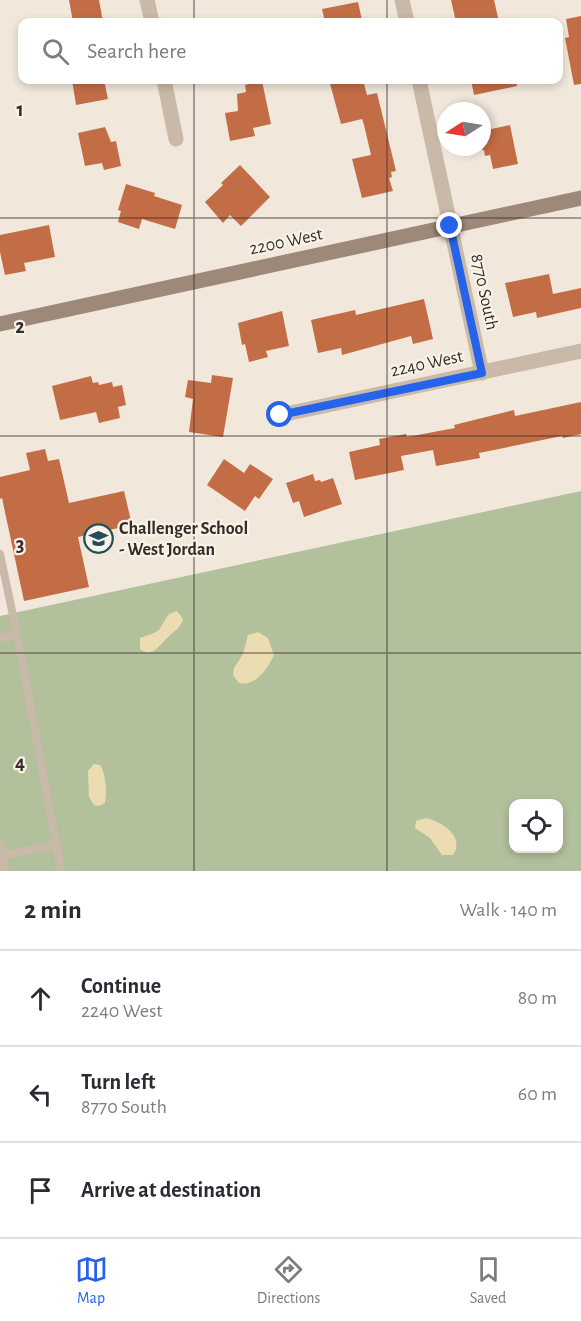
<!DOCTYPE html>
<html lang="en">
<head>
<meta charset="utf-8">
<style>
	body { margin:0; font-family:"Alegreya Sans",sans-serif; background:#f2f2f3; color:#2b2b33 }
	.controls { position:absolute; right:18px; bottom:18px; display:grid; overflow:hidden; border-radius:12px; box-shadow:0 3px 9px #0003 }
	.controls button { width:54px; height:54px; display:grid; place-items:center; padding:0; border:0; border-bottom:2px solid #e1e1e2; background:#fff; color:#2b2b33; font:30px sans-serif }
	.compass { position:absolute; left:437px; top:102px; width:54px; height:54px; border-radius:50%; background:#fff; box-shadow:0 3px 9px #0003; rotate:258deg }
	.stop { position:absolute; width:18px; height:18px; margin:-14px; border:4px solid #2563eb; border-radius:50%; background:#fff }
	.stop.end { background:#2563eb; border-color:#fff; box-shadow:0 2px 6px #0008 }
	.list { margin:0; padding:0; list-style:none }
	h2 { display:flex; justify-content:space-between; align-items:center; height:78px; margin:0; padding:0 24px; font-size:26px }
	h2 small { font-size:20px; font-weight:400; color:#7c7c81 }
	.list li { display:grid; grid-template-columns:39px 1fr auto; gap:18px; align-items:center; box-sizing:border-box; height:96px; padding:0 24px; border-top:2px solid #e1e1e2 }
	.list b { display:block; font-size:22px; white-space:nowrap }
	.list p { margin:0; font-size:20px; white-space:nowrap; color:#7c7c81 }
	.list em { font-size:20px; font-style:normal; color:#7c7c81 }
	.icon { flex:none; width:33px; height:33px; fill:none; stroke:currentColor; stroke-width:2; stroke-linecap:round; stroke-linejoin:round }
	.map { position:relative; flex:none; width:581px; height:871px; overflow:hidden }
	.search { position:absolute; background:#fff; box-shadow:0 3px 9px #0003; left:18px; right:18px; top:18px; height:66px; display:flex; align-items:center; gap:15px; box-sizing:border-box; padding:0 21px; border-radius:12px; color:#7c7c81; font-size:22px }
	.sheet { height:366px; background:#fff }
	nav { display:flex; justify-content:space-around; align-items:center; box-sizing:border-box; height:84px; border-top:2px solid #e1e1e2; background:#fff; font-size:16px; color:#7c7c81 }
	nav a { display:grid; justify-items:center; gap:3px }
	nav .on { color:#2563eb }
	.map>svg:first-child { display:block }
</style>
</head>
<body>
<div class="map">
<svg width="581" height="871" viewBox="0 0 581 871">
	<rect width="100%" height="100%" fill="#f1e8db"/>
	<!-- green -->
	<path fill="#b2c09c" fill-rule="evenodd" d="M581 491V871H0V616ZM514 804H558V848H514Z"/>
	<!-- sand -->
	<path fill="#ecdcb2" d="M177 611 183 619C181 628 174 631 167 638 159 646 151 659 140 649V638C165 629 155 634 169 614Z
		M258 632 268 638 274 655C268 668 256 687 239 683L233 675 234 668 243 654 248 635Z
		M94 764 100 765C106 774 107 792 105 803L99 806 94 805 89 797 88 771Z
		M426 818C443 822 465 837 453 855H442L430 838 415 828 416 821Z"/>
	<!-- building -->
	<path fill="#c36d47" d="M69 0H99L103 22H73Z
		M451 0H494L499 22H456Z
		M358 2 362 20 349 22H325L322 9Z
		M581 16V84L574 85 565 38 569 37 566 19Z
		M72 80H104L108 99 76 105Z
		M329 80H363L367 95 377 93 396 171 391 172 392 177 389 178 393 191 362 198 352 159 371 155 364 125 362 119 341 124Z
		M471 80H516L517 86 474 95Z
		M262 81 271 124 253 128 255 136 230 141 225 113 238 111 237 94 246 92 245 85Z
		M510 125 518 164 493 169 490 155 485 156 484 150H482V131Z
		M105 127 111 142 116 141 121 166 104 170 102 163 85 166 78 133Z
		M240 165 270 197 241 226 230 215 223 223 205 202 223 185 221 183Z
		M126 184 155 193 154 196 182 205 175 229 142 219 139 229 118 222 121 211 118 210Z
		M49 225 55 257 24 263 26 271 5 275 0 252V235Z
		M549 274 553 294 581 288V308L537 318 536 312 513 317 505 283Z
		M424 299 433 339 413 344 411 336 342 355 341 348 318 353 311 320 355 310 356 315Z
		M282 311 289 346 266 351 268 357 249 362 245 344 242 345 238 323Z
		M212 375 233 378 223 437 189 432 193 399 185 397 188 380 211 383Z
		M91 376 93 383 98 382 99 385 112 382 113 387 122 385 126 405 118 407 120 418 99 423 96 412 60 420 52 386Z
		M581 402V434L563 438 562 436 479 453 480 458 436 466 433 450 401 456 404 470 355 480 349 452 380 445 379 439 406 434 407 437 455 428 454 425 514 410 515 416Z
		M45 449 48 461 59 459 69 503 124 491 132 525 78 537 89 587 24 601 2 498 0 499V477L30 470 26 453Z
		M224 459 244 473 250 464 273 479 259 499 255 496 245 511 207 485Z
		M313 474 315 481 320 480 321 482 333 478 342 504 304 517 299 501 293 503 286 483Z"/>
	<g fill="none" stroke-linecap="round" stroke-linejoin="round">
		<!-- lane -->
		<path stroke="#c9b9a8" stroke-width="8" d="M0 554 17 634
			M0 638 17 634 61 871
			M0 843 5 871
			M0 856 57 845"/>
		<!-- street -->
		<path stroke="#c9b9a8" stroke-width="15" d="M147 0 152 22
			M402 0 407 22
			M164 80 176 139
			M419 80 482 373
			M281 415 581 351"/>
		<!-- secondary -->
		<path stroke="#9d8879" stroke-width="15" d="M0 324 581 198"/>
	</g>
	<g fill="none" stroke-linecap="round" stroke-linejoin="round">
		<!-- route -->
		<path stroke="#2563eb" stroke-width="8" d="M280 415 482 373 450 226"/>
	</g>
	<!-- grid -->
	<path fill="none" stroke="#362d28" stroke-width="1.5" stroke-opacity="0.55" d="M194 0V22M387 0V22M194 80V871M387 80V871M0 218H581M0 436H581M0 653H581"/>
	<!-- icons -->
	<defs>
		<symbol id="school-ring" viewBox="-11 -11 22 22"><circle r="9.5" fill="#f9f2e8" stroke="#1e4f57" stroke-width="1.5"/><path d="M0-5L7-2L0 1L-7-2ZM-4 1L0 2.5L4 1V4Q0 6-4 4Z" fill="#1e4f57"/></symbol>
	</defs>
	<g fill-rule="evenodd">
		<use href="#school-ring" x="82" y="522" width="33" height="33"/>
	</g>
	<g text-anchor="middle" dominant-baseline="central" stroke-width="4.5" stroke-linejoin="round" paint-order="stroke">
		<!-- street labels -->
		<g font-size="18" fill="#362d28" stroke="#f9f2e8">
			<text transform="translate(286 242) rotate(-12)">2200 West</text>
			<text transform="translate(484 292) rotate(78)">8770 South</text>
			<text transform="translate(427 364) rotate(-12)">2240 West</text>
		</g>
		<!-- poi labels -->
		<g font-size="18" font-weight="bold" fill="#362d28" stroke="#f9f2e8" text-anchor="start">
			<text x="119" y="529">Challenger School<tspan x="119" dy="21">- West Jordan</tspan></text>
		</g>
	</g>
	<g font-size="20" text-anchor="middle" font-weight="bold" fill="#362d28" stroke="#f9f2e8" stroke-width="4.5" stroke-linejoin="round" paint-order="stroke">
		<text x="20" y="116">1</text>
		<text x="20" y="333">2</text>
		<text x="20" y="551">3</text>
		<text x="20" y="769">4</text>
	</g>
</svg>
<div class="controls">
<button><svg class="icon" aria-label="locate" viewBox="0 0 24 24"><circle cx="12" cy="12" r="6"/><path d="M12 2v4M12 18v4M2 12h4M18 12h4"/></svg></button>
</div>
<svg class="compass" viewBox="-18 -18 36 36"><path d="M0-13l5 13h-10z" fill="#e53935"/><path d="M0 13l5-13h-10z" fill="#7c7c81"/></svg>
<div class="stop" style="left:280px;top:415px"></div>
<div class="stop end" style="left:450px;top:226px"></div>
<div class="search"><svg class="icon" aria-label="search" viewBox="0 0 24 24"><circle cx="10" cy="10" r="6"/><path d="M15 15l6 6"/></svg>Search here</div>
</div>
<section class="sheet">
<h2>2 min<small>Walk · 140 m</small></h2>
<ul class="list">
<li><svg class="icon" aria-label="ahead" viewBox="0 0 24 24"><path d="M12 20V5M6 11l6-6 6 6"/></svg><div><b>Continue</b><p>2240 West</p></div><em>80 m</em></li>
<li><svg class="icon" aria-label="left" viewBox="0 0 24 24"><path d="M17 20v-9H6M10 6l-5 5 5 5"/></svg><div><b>Turn left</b><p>8770 South</p></div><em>60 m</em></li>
<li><svg class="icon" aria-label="arrive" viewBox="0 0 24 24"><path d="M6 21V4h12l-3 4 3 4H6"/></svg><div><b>Arrive at destination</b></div></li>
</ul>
</section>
<nav>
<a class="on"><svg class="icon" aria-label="map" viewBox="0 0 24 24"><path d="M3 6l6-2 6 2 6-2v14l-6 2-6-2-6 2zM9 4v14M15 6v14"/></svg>Map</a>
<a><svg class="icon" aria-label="directions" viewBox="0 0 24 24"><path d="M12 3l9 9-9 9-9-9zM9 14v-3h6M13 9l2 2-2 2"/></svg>Directions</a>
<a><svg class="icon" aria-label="saved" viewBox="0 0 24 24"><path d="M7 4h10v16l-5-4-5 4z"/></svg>Saved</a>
</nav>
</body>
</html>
